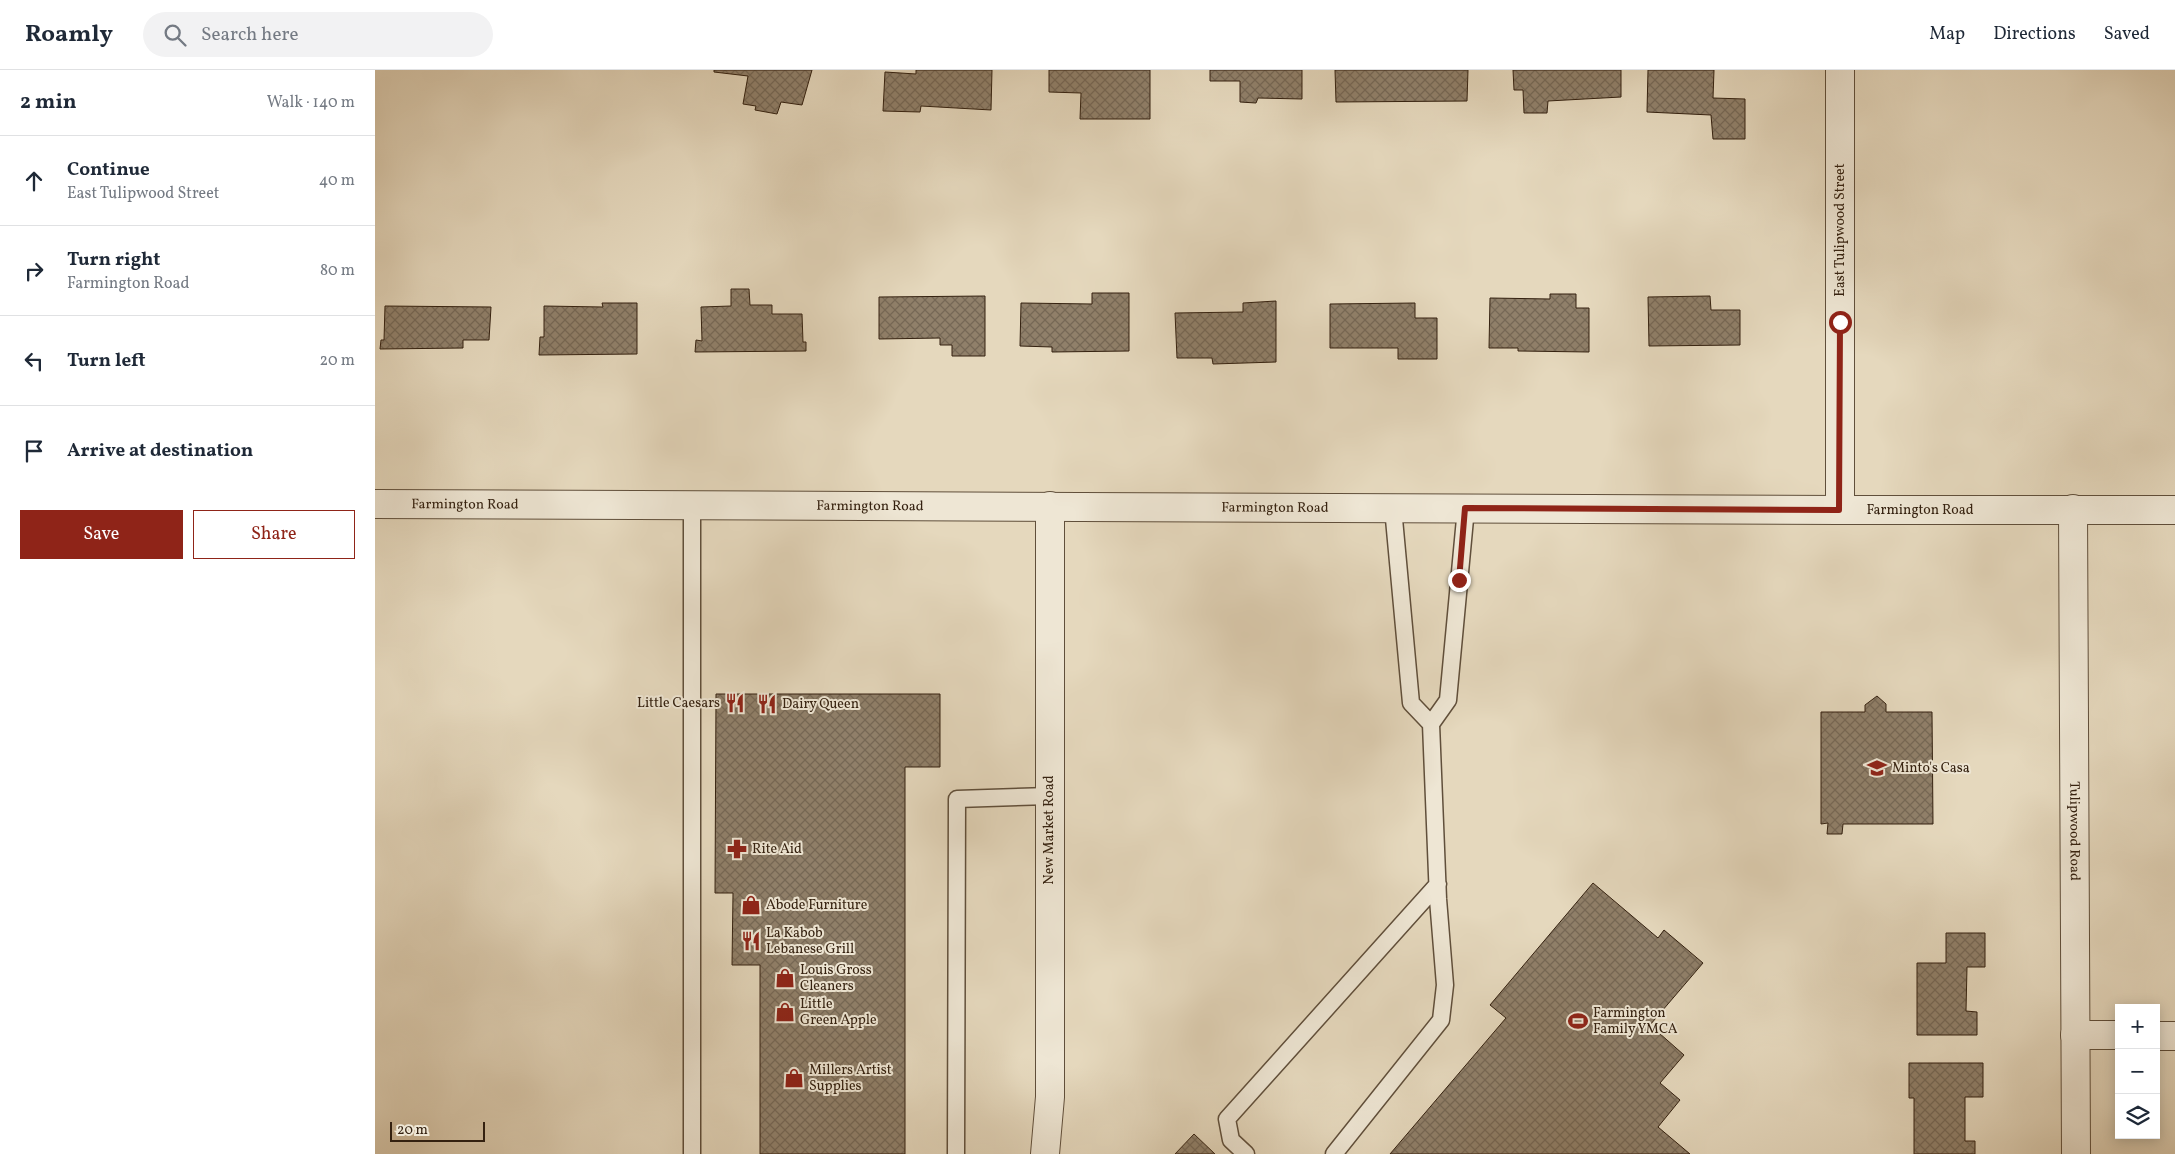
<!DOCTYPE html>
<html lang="en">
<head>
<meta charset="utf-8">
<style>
	body { margin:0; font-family:Vollkorn,serif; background:#f2f2f3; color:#1f2937 }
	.controls { position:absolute; right:15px; bottom:15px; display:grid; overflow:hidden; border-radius:0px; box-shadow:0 2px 12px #0003 }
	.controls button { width:45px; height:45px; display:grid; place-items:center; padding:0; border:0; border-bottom:1px solid #e0e1e3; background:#fff; color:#1f2937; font:25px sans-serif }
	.scale { position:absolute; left:15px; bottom:12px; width:95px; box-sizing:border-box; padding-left:5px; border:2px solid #342110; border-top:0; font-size:14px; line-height:18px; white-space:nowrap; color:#342110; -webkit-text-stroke:4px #eee6d4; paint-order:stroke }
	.stop { position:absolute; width:15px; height:15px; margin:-11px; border:4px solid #8f2418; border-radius:50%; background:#fff }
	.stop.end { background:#8f2418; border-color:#fff; box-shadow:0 1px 5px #0008 }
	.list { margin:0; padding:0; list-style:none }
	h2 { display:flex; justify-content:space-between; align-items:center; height:65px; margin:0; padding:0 20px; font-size:21px }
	h2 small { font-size:16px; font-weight:400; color:#747a83 }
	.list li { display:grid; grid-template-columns:32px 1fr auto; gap:15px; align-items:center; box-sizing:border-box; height:90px; padding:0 20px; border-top:1px solid #e0e1e3 }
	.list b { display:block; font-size:19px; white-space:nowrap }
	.list p { margin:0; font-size:16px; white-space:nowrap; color:#747a83 }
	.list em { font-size:16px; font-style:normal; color:#747a83 }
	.actions { display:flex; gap:10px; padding:15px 20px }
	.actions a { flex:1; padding:11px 0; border:1px solid #8f2418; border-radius:0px; text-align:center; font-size:18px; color:#8f2418 }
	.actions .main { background:#8f2418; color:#fff }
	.icon { flex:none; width:28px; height:28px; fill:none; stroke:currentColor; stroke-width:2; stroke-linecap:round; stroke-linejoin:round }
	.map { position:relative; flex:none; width:1800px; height:1084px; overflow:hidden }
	header { display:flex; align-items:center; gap:30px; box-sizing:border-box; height:70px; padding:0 25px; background:#fff; border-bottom:1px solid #e0e1e3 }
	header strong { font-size:24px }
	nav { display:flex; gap:28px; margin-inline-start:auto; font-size:18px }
	.search { width:350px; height:45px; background:#f2f2f3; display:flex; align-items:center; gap:12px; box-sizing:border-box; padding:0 18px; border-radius:28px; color:#747a83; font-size:19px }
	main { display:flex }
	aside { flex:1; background:#fff }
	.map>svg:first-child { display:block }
</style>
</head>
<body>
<header>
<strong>Roamly</strong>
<div class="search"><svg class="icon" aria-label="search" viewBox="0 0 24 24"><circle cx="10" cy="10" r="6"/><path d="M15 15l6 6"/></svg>Search here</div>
<nav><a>Map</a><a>Directions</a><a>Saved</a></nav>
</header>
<main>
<aside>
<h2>2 min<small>Walk · 140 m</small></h2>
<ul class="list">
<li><svg class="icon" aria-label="ahead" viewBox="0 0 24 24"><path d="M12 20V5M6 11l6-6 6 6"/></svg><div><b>Continue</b><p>East Tulipwood Street</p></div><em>40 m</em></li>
<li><svg class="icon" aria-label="right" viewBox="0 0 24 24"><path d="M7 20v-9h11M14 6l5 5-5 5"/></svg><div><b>Turn right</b><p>Farmington Road</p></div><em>80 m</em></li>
<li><svg class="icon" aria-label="left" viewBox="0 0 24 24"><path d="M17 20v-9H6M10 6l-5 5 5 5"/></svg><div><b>Turn left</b></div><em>20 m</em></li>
<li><svg class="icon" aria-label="arrive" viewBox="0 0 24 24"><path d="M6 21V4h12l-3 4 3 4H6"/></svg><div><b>Arrive at destination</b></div></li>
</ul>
<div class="actions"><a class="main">Save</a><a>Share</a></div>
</aside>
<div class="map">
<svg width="1800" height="1084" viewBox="0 0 1800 1084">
	<defs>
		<pattern id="building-cross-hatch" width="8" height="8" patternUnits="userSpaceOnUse" patternTransform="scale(1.25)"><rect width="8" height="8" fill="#90806a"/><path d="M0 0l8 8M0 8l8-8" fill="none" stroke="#766856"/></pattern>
	</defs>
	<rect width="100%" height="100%" fill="#e5d8bd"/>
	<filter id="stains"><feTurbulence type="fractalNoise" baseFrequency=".004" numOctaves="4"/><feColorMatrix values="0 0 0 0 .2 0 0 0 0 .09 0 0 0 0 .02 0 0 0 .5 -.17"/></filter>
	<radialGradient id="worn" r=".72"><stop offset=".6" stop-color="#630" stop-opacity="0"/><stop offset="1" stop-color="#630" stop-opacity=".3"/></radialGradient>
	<!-- building -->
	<path fill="url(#building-cross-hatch)" stroke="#342110" d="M339 0H437L427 35 406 32 402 44 380 40 381 36 368 34 373 6 339 2Z
		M541 0H617L616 40 546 36 545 42 508 41 510 2 541 4Z
		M674 0H775V49H705L706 23 674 22Z
		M835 0H927V29L883 28 881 33 865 32V11H835Z
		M960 0H1093L1092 31 961 32Z
		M1246 0V27L1173 31 1172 43H1149L1148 20H1139L1138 0Z
		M1273 0H1339L1338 28 1370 29V69H1338L1336 45 1272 42Z
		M356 219H374L375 235H397V244H427L428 272H431V281L320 282 321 270 327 271 326 237 356 236Z
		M717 223H754V281L677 282V277L645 276 646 233 717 234Z
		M1175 224H1201V238H1214V282L1143 281V278H1114L1115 228 1175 229Z
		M610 226V286H577V275H565V268L504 269V227Z
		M1335 226 1336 240H1365V275L1274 276 1273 227Z
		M901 231V292L838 294 837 288H802L800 243 868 242V233Z
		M227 233H262V284L164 285 165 267H169V236L228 237Z
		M1040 233V248H1062V289H1023V278H955V234Z
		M10 236 116 237 114 270H88V278L5 279 6 270H9Z
		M341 624H565V697H530V1084H385V895H357L358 823H340Z
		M1502 626 1511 634V642H1557L1558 754H1468L1467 764H1452L1453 753 1446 754V642H1490V635Z
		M1218 813 1283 868 1289 860 1328 893 1275 955 1309 985 1285 1013 1305 1030 1283 1057 1315 1084H1015L1131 948 1115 935Z
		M1571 863H1610V897H1592L1591 941 1602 942V965H1542V893H1571Z
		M1534 993H1608V1027H1590V1071H1600V1084H1539V1028H1534Z
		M819 1064 840 1084H800Z"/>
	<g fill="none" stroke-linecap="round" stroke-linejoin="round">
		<defs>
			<path id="service" d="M317 435V1084
				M1018 438 1036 633 1056 654
				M581 1084 582 729 674 726
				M871 1084 856 1070 852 1049 1063 814
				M959 1084 1066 950 1070 915 1063 829 1056 654 1073 630 1091 438"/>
			<g id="minor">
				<path id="s1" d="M1698 439 1701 1084"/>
				<path d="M1465 440V0"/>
				<path d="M1700 965H1744"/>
				<path d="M1781 966H1800"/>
				<path d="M670 1084 675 1027V436"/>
			</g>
			<g id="tertiary">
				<path id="s2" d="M0 434 1465 440H1800"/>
			</g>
		</defs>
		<!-- service casing -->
		<use href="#service" stroke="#604f3b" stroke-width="19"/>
		<!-- minor casing -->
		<use href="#minor" stroke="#604f3b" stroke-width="30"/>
		<!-- tertiary casing -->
		<use href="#tertiary" stroke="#604f3b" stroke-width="30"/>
		<!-- service -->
		<use href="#service" stroke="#eee6d4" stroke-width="16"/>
		<!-- minor -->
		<use href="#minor" stroke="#eee6d4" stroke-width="28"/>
		<!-- tertiary -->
		<use href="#tertiary" stroke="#eee6d4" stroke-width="28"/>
	</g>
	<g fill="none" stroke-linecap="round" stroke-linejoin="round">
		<!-- route -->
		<path stroke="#8f2418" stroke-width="6" d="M1084 510 1090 438 1464 440 1465 252"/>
	</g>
	<!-- icons -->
	<defs>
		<symbol id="restaurant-bare" viewBox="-9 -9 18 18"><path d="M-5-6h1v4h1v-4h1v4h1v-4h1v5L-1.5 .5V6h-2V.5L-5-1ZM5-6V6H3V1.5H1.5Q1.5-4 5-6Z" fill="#8f2418" stroke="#eee6d4" stroke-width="2.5" paint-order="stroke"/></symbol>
		<symbol id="school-bare" viewBox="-9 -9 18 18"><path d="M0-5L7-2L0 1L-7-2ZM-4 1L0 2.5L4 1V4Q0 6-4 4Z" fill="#8f2418" stroke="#eee6d4" stroke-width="2.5" paint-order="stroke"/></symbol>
		<symbol id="pharmacy-bare" viewBox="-9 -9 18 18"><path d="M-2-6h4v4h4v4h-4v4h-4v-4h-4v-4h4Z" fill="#8f2418" stroke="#eee6d4" stroke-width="2.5" paint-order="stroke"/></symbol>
		<symbol id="shop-bare" viewBox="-9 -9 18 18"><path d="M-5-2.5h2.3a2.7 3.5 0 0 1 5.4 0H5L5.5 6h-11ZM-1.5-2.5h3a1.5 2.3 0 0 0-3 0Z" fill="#8f2418" stroke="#eee6d4" stroke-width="2.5" paint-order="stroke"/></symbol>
		<symbol id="stadium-bare" viewBox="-9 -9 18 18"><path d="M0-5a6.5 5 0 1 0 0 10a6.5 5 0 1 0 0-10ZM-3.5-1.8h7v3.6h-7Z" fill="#8f2418" stroke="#eee6d4" stroke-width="2.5" paint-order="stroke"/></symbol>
	</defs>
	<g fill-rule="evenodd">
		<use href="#restaurant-bare" x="346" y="619" width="28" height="28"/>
		<use href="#restaurant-bare" x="378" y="620" width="28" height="28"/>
		<use href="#school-bare" x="1488" y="684" width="28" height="28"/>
		<use href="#pharmacy-bare" x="348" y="765" width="28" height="28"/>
		<use href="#shop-bare" x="362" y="821" width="28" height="28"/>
		<use href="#restaurant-bare" x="362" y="857" width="28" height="28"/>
		<use href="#shop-bare" x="396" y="894" width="28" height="28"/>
		<use href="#shop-bare" x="396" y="928" width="28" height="28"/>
		<use href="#stadium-bare" x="1189" y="937" width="28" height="28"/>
		<use href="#shop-bare" x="405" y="994" width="28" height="28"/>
	</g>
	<g text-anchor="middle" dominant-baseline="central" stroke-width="4" stroke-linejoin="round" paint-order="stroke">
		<!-- street labels -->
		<g font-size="14" fill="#342110" stroke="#eee6d4">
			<text transform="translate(1465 160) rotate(-90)">East Tulipwood Street</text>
			<text stroke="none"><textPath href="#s2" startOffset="90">Farmington Road</textPath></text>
			<text stroke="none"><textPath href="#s2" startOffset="495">Farmington Road</textPath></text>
			<text stroke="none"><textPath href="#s2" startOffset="900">Farmington Road</textPath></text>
			<text stroke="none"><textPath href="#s2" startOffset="1545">Farmington Road</textPath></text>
			<text transform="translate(674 760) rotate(-90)">New Market Road</text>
			<text stroke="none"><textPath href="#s1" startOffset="322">Tulipwood Road</textPath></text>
		</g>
		<!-- poi labels -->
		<g font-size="14" fill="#342110" stroke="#eee6d4" text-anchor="start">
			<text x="345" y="633" text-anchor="end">Little Caesars</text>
			<text x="407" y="634">Dairy Queen</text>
			<text x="1517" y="698">Minto's Casa</text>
			<text x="377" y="779">Rite Aid</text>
			<text x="391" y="835">Abode Furniture</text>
			<text x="391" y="863">La Kabob<tspan x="391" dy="16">Lebanese Grill</tspan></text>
			<text x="425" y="900">Louis Gross<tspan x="425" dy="16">Cleaners</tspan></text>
			<text x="425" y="934">Little<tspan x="425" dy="16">Green Apple</tspan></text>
			<text x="1218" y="943">Farmington<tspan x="1218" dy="16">Family YMCA</tspan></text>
			<text x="434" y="1000">Millers Artist<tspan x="434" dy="16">Supplies</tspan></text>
		</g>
	</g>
	<rect width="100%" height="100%" filter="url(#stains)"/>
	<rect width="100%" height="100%" fill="url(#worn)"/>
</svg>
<div class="controls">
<button>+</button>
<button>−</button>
<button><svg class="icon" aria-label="layers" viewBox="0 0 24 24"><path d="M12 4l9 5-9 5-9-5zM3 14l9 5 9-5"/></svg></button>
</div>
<div class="scale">20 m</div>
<div class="stop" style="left:1465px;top:252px"></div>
<div class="stop end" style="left:1084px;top:510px"></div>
</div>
</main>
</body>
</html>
